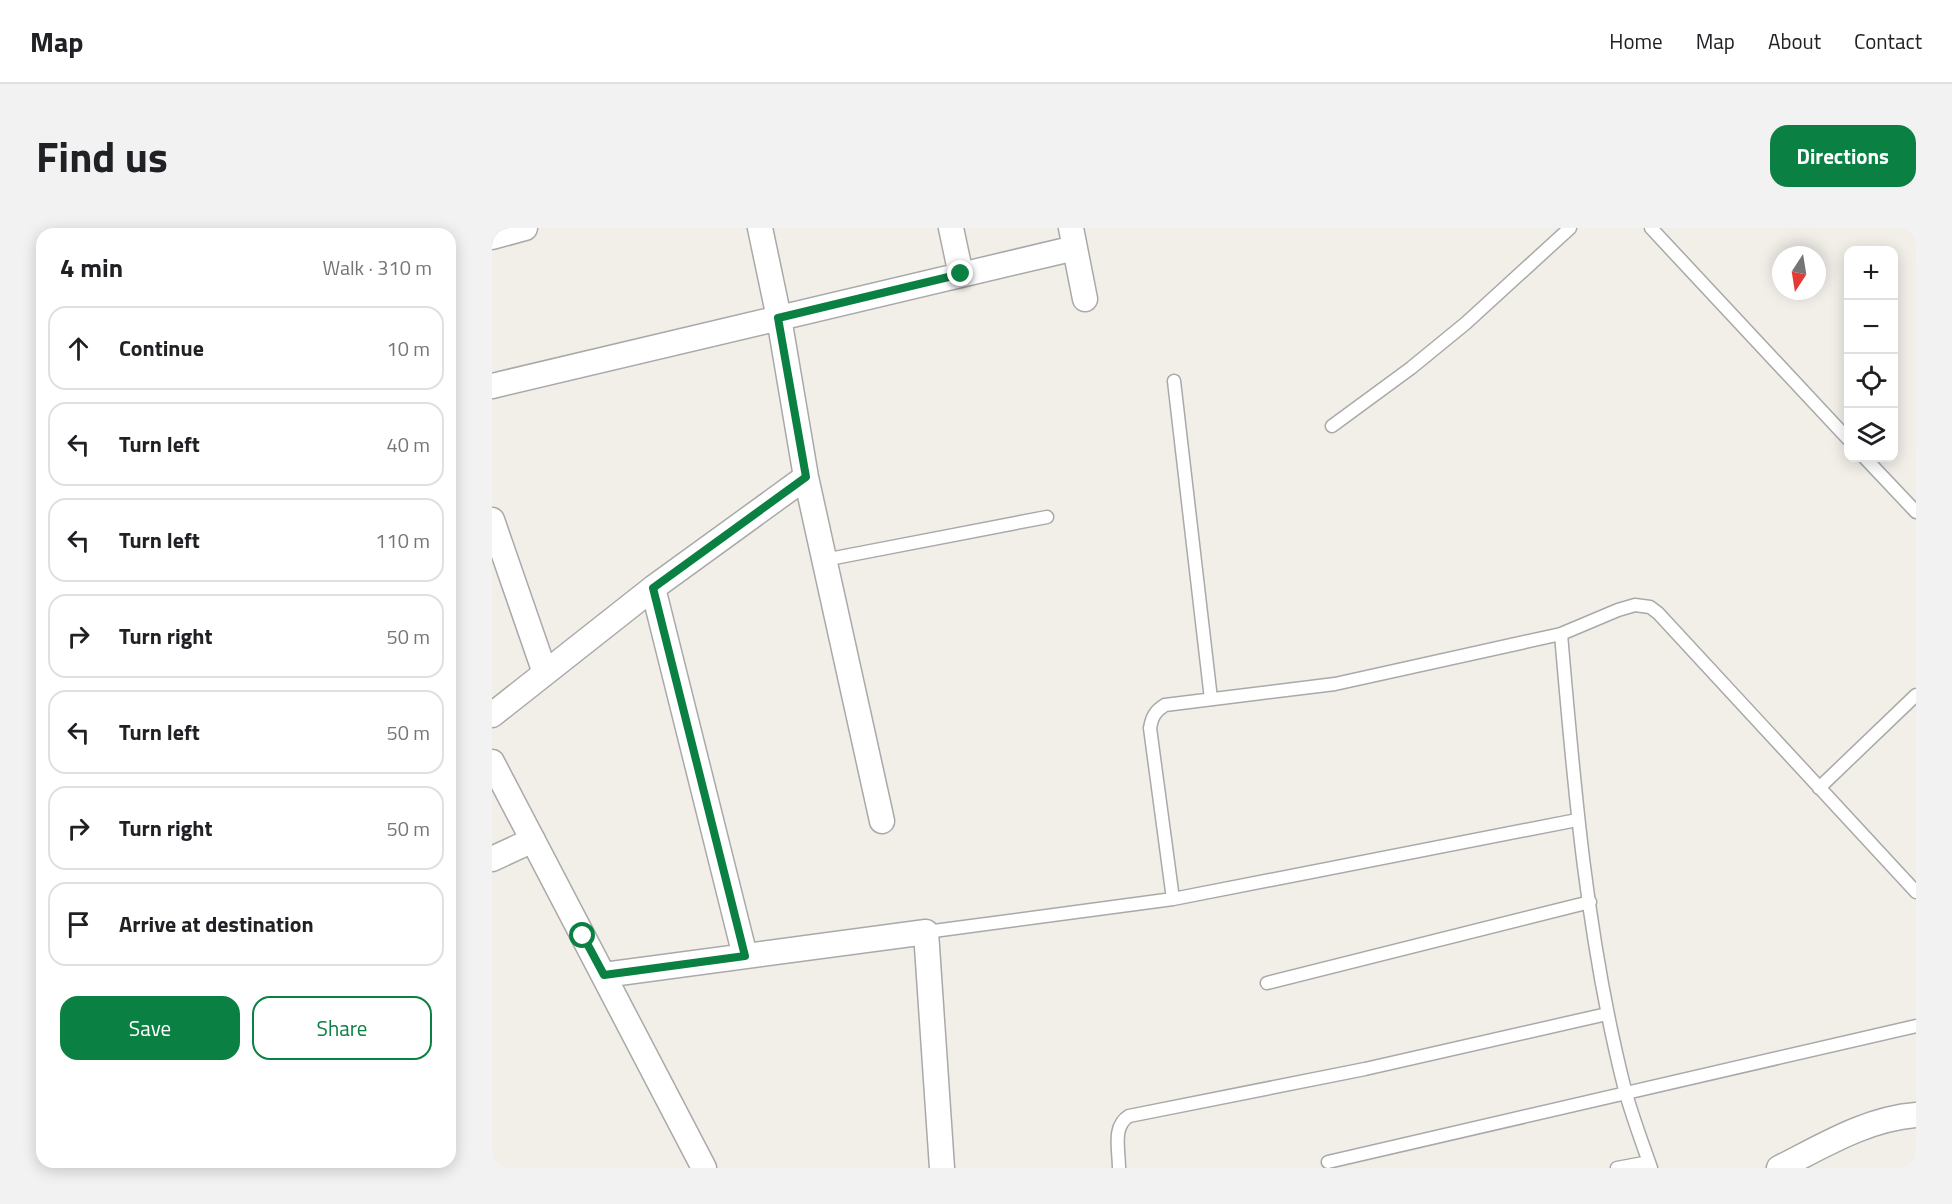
<!DOCTYPE html>
<html lang="en">
<head>
<meta charset="utf-8">
<style>
	body { margin:0; font-family:"Titillium Web",sans-serif; background:#f2f2f2; color:#202124 }
	.controls { position:absolute; right:18px; top:18px; display:grid; overflow:hidden; border-radius:12px; box-shadow:0 3px 15px #0003 }
	.controls button { width:54px; height:54px; display:grid; place-items:center; padding:0; border:0; border-bottom:2px solid #e0e0e0; background:#fff; color:#202124; font:30px sans-serif }
	.compass { position:absolute; left:1280px; top:18px; width:54px; height:54px; border-radius:50%; background:#fff; box-shadow:0 3px 15px #0003; rotate:192deg }
	.stop { position:absolute; width:18px; height:18px; margin:-14px; border:4px solid #0b8043; border-radius:50%; background:#fff }
	.stop.end { background:#0b8043; border-color:#fff; box-shadow:0 2px 6px #0008 }
	.list { margin:0; padding:0; list-style:none }
	h2 { display:flex; justify-content:space-between; align-items:center; height:78px; margin:0; padding:0 24px; font-size:26px }
	h2 small { font-size:20px; font-weight:400; color:#757577 }
	.list li { display:grid; grid-template-columns:39px 1fr auto; gap:18px; align-items:center; box-sizing:border-box; height:84px; margin:0 12px 12px; padding:0 12px; border:2px solid #e0e0e0; border-radius:18px }
	.list b { display:block; font-size:22px; white-space:nowrap }
	.list em { font-size:20px; font-style:normal; color:#757577 }
	.actions { display:flex; gap:12px; padding:18px 24px }
	.actions a { flex:1; padding:14px 0; border:2px solid #0b8043; border-radius:18px; text-align:center; font-size:21px; color:#0b8043 }
	.actions .main { background:#0b8043; color:#fff }
	.icon { flex:none; width:33px; height:33px; fill:none; stroke:currentColor; stroke-width:2; stroke-linecap:round; stroke-linejoin:round }
	.map { position:relative; flex:none; width:1424px; height:940px; overflow:hidden; border-radius:18px }
	header { display:flex; align-items:center; gap:36px; box-sizing:border-box; height:84px; padding:0 30px; background:#fff; border-bottom:2px solid #e0e0e0 }
	header strong { font-size:28px }
	nav { display:flex; gap:33px; margin-inline-start:auto; font-size:21px }
	.intro { display:flex; align-items:center; justify-content:space-between; box-sizing:border-box; height:144px; padding:0 36px }
	h1 { margin:0; font-size:42px }
	.button { padding:15px 27px; border-radius:18px; background:#0b8043; color:#fff; font-size:21px; font-weight:700 }
	main { display:flex; gap:36px; padding:0 36px }
	aside { flex:1; background:#fff; border-radius:18px; box-shadow:0 3px 15px #0003 }
	.map>svg:first-child { display:block }
</style>
</head>
<body>
<header>
<strong>Map</strong>
<nav><a>Home</a><a>Map</a><a>About</a><a>Contact</a></nav>
</header>
<div class="intro"><h1>Find us</h1><a class="button">Directions</a></div>
<main>
<aside>
<h2>4 min<small>Walk · 310 m</small></h2>
<ul class="list">
<li><svg class="icon" aria-label="ahead" viewBox="0 0 24 24"><path d="M12 20V5M6 11l6-6 6 6"/></svg><div><b>Continue</b></div><em>10 m</em></li>
<li><svg class="icon" aria-label="left" viewBox="0 0 24 24"><path d="M17 20v-9H6M10 6l-5 5 5 5"/></svg><div><b>Turn left</b></div><em>40 m</em></li>
<li><svg class="icon" aria-label="left" viewBox="0 0 24 24"><path d="M17 20v-9H6M10 6l-5 5 5 5"/></svg><div><b>Turn left</b></div><em>110 m</em></li>
<li><svg class="icon" aria-label="right" viewBox="0 0 24 24"><path d="M7 20v-9h11M14 6l5 5-5 5"/></svg><div><b>Turn right</b></div><em>50 m</em></li>
<li><svg class="icon" aria-label="left" viewBox="0 0 24 24"><path d="M17 20v-9H6M10 6l-5 5 5 5"/></svg><div><b>Turn left</b></div><em>50 m</em></li>
<li><svg class="icon" aria-label="right" viewBox="0 0 24 24"><path d="M7 20v-9h11M14 6l5 5-5 5"/></svg><div><b>Turn right</b></div><em>50 m</em></li>
<li><svg class="icon" aria-label="arrive" viewBox="0 0 24 24"><path d="M6 21V4h12l-3 4 3 4H6"/></svg><div><b>Arrive at destination</b></div></li>
</ul>
<div class="actions"><a class="main">Save</a><a>Share</a></div>
</aside>
<div class="map">
<svg width="1424" height="940" viewBox="0 0 1424 940">
	<rect width="100%" height="100%" fill="#f2efe9"/>
	<g fill="none" stroke-linecap="round" stroke-linejoin="round">
		<defs>
			<path id="service" d="M1159 0 1356 211
				M682 153 719 471
				M840 198 919 140 974 95 1078 0
				M1373 230 1424 284
				M332 332 555 289
				M1069 406C1082 559 1095 713 1133 862 1140 888 1150 914 1159 940
				M1327 560 1424 467
				M681 671 658 500C660 489 663 483 673 477L843 456 1069 406 1126 382 1143 377 1158 379 1166 385 1424 664
				M434 704 681 671 1085 592
				M775 755 1098 674
				M836 934 1424 798
				M627 940C627 922 620 898 637 888L873 841 1115 786
				M1125 940 1157 934"/>
			<path id="minor" d="M268 0 287 90 314 249 390 593
				M459 0 469 47
				M579 0 593 71
				M0 9 33 0
				M0 158 583 20
				M0 292 53 445
				M161 360 253 728
				M0 487 161 360 314 249
				M0 534 212 940
				M0 631 41 612
				M112 747 434 704 450 940
				M1287 940C1331 918 1374 891 1424 887"/>
		</defs>
		<!-- service casing -->
		<use href="#service" stroke="#a9a9a9" stroke-width="15"/>
		<!-- minor casing -->
		<use href="#minor" stroke="#a9a9a9" stroke-width="27"/>
		<!-- service -->
		<use href="#service" stroke="#fff" stroke-width="12"/>
		<!-- minor -->
		<use href="#minor" stroke="#fff" stroke-width="24"/>
	</g>
	<g fill="none" stroke-linecap="round" stroke-linejoin="round">
		<!-- route -->
		<path stroke="#0b8043" stroke-width="8" d="M91 708 112 747 253 728 161 360 314 249 286 90 469 46"/>
	</g>
</svg>
<div class="controls">
<button>+</button>
<button>−</button>
<button><svg class="icon" aria-label="locate" viewBox="0 0 24 24"><circle cx="12" cy="12" r="6"/><path d="M12 2v4M12 18v4M2 12h4M18 12h4"/></svg></button>
<button><svg class="icon" aria-label="layers" viewBox="0 0 24 24"><path d="M12 4l9 5-9 5-9-5zM3 14l9 5 9-5"/></svg></button>
</div>
<svg class="compass" viewBox="-18 -18 36 36"><path d="M0-13l5 13h-10z" fill="#e53935"/><path d="M0 13l5-13h-10z" fill="#757577"/></svg>
<div class="stop" style="left:91px;top:708px"></div>
<div class="stop end" style="left:469px;top:46px"></div>
</div>
</main>
</body>
</html>
